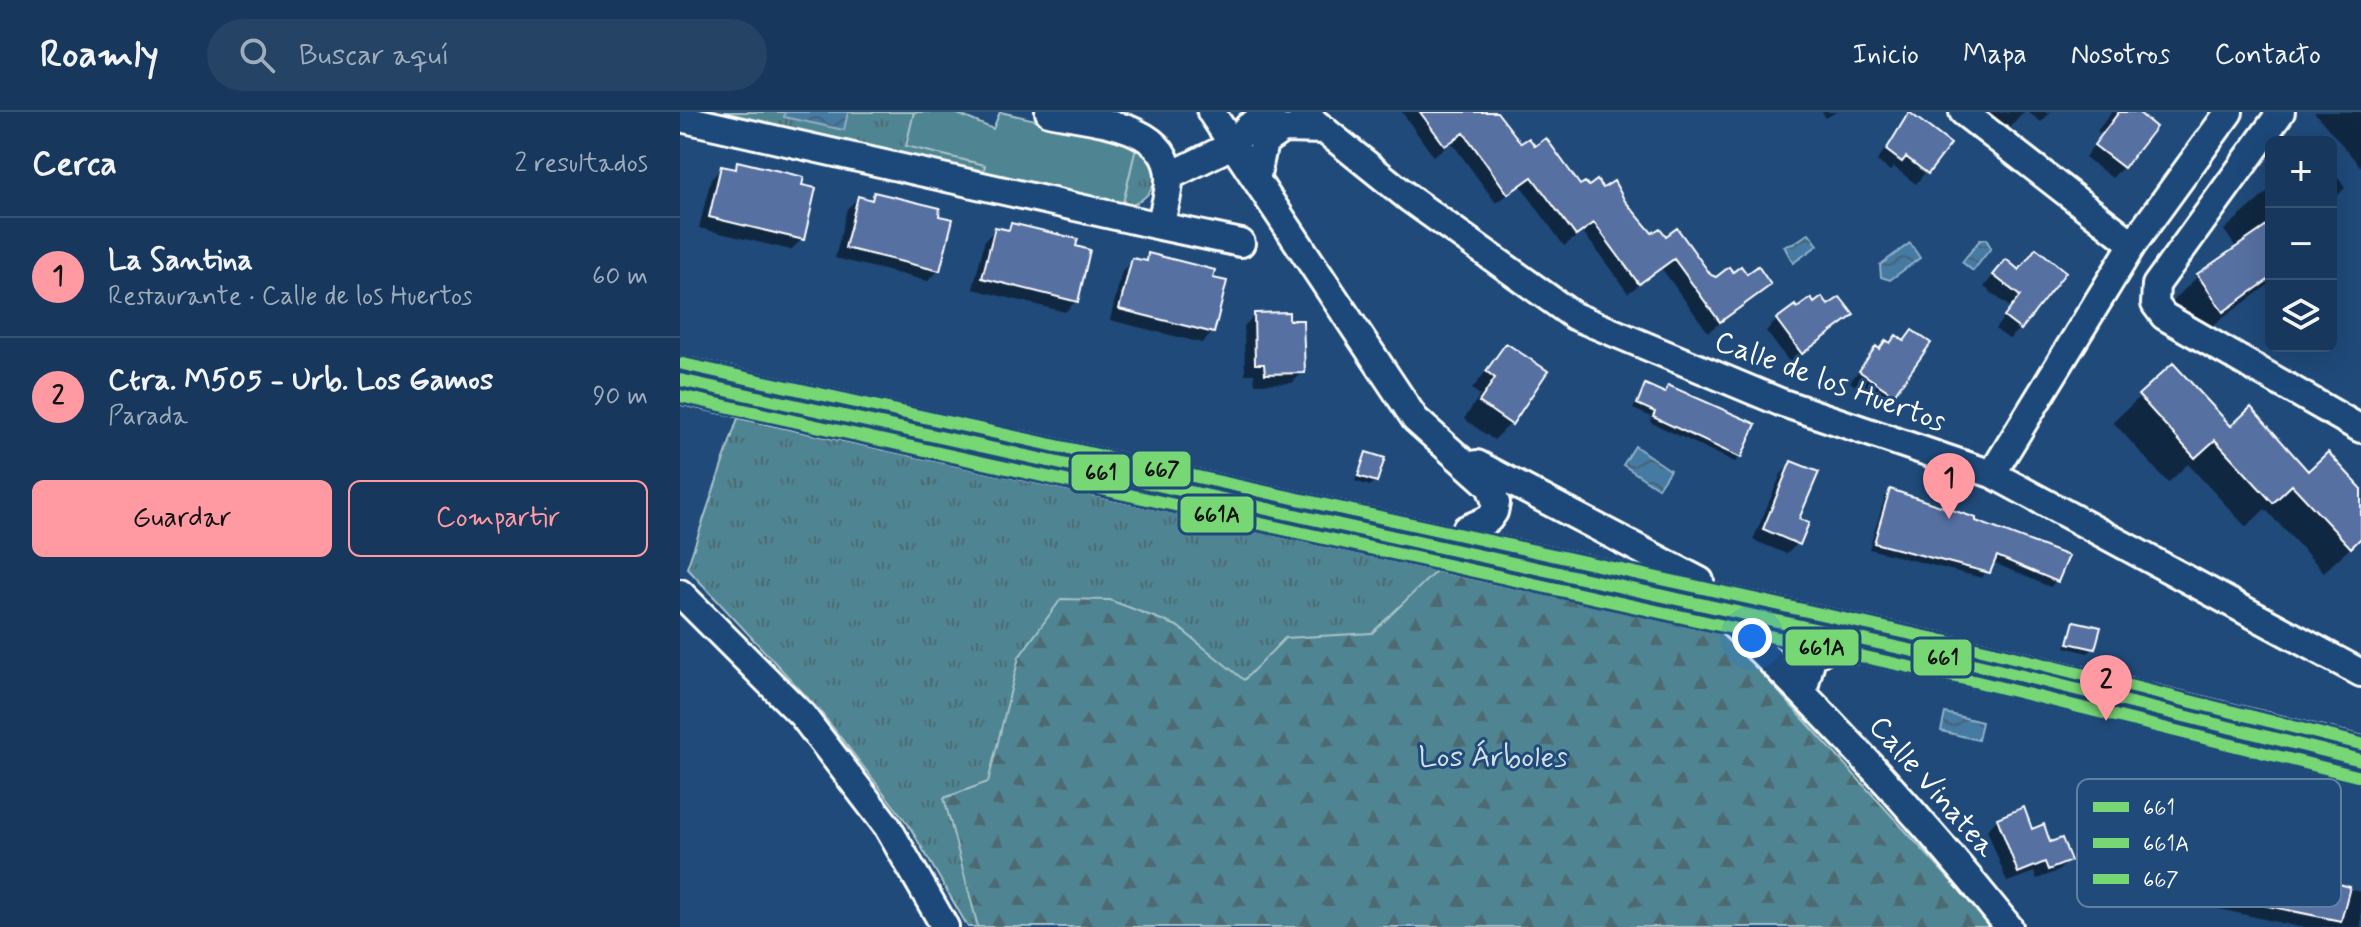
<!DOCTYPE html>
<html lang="es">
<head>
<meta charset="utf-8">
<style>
	body { margin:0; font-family:Mynerve,sans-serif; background:#244365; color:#f1f3f6 }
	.controls { position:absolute; right:24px; top:24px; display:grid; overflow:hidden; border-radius:12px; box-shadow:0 8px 32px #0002 }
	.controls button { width:72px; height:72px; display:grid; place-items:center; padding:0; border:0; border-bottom:2px solid #365272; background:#17385c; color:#f1f3f6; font:40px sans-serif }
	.you { position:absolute; left:1072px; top:526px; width:28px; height:28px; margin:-20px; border:6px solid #fff; border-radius:50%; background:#1a73e8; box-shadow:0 0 0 12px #1a73e833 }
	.badge { display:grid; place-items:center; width:52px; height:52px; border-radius:50%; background:#ff9aa2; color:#111; font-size:26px; font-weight:700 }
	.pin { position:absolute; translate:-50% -66px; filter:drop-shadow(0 2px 4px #0008) }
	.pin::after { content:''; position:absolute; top:42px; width:28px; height:24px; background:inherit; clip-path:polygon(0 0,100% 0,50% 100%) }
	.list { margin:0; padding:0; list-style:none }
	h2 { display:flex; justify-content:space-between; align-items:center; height:104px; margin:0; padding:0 32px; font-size:34px }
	h2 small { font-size:26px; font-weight:400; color:#9eacbb }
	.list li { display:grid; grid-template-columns:52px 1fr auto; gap:24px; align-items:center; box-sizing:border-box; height:120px; padding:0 32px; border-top:2px solid #365272 }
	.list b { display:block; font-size:30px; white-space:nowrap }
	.list p { margin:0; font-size:26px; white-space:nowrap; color:#9eacbb }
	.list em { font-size:26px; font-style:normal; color:#9eacbb }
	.actions { display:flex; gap:16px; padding:24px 32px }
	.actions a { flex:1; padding:18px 0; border:2px solid #ff9aa2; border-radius:12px; text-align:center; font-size:28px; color:#ff9aa2 }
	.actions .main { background:#ff9aa2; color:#111 }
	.icon { flex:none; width:44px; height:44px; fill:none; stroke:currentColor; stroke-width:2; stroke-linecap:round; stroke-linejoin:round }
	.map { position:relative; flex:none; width:1681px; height:815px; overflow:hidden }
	header { display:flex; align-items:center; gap:48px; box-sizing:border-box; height:112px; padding:0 40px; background:#17385c; border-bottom:2px solid #365272 }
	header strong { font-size:38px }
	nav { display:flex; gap:44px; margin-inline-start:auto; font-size:28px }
	.search { width:560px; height:72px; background:#244365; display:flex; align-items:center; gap:20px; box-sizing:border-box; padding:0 28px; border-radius:44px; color:#9eacbb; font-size:30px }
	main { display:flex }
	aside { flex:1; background:#17385c }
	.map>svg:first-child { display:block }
</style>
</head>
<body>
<header>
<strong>Roamly</strong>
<div class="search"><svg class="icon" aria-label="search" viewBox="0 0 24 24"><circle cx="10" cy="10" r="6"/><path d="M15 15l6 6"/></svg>Buscar aquí</div>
<nav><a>Inicio</a><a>Mapa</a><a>Nosotros</a><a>Contacto</a></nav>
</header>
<main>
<aside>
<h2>Cerca<small>2 resultados</small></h2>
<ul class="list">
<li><span class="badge">1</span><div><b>La Santina</b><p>Restaurante · Calle de los Huertos</p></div><em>60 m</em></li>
<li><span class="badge">2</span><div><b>Ctra. M505 - Urb. Los Gamos</b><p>Parada</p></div><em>90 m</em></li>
</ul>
<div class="actions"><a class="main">Guardar</a><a>Compartir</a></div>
</aside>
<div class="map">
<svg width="1681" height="815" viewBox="0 0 1681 815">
	<defs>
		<pattern id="grass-tufts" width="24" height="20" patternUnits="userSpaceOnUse" patternTransform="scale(2)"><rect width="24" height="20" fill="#4f8492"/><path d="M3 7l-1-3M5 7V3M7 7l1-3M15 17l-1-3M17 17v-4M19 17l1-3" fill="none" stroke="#4e6b72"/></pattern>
		<pattern id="forest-firs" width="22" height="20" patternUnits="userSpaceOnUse" patternTransform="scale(2)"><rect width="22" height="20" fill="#4f8492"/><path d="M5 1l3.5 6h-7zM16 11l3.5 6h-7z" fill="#4e6b72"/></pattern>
		<pattern id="water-waves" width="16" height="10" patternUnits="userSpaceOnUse" patternTransform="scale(2)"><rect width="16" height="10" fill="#457aa2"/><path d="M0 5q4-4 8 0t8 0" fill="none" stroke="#486377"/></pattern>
	</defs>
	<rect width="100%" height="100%" fill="#1f4a7a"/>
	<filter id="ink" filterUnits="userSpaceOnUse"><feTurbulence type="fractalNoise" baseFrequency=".0125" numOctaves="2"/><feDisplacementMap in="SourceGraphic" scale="16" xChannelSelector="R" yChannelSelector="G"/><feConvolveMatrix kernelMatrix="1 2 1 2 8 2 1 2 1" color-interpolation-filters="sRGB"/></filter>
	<g filter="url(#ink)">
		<!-- grass -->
		<path fill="url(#grass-tufts)" stroke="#a7c2c8" stroke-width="2" d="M28 0H234L227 34 305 53 303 64Z
			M457 31C489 51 478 90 442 95Z
			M58 306 1045 521 1313 815H288L228 712 139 598 7 456Z"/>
		<!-- forest -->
		<path fill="url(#forest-firs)" stroke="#a7c2c8" stroke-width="2" d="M756 459 1045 521 1313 815H298L264 686 308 670 339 545 381 487 430 488 497 514 564 568 605 526 692 521Z"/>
		<!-- pitch -->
		<path fill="#4f8492" stroke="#a7c2c8" stroke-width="2" d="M234 0H273L313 17 320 0 457 31 442 95 303 64 305 53 226 34Z"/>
		<!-- water -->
		<path fill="url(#water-waves)" stroke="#8fafc7" stroke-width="2" d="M105 0H168L164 18 104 5Z
			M1129 121 1138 133 1113 151 1104 134 1113 132Z
			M1306 127 1311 136 1293 159 1282 150 1300 128Z
			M1230 131 1240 146 1210 168 1201 165 1200 153Z
			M955 334 990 358 978 376 943 353Z
			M1265 601 1302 610 1298 628 1261 619Z"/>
		<!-- shadow -->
		<path fill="#0007" d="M722 0H816L840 34 900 76 922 79 943 90 972 124 1030 165 1036 167 1052 162 1089 173 1028 220 982 157 948 181 903 120 884 134 841 74 816 91 772 31 753 44Z
			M1142 0H1156L1146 6Z
			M1306 0H1344L1329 17Z
			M1348 0H1371L1361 10Z
			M1432 0H1460L1443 55 1432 66 1405 45 1422 22 1417 19Z
			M1634 0H1681V55Z
			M1229 2 1268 32 1236 72 1214 55 1210 59 1197 49Z
			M58 51 120 74 122 127 111 138 19 116 31 67 42 56 51 58Z
			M1651 56 1665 76 1651 90Z
			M1591 77V171L1514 227 1490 192 1518 164 1557 137 1544 118Z
			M194 82 259 158 248 169 155 146 167 97 178 86 188 89Z
			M332 113 396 189 385 200 293 177 305 128 316 117 326 119Z
			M469 144 531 167 533 220 522 231 430 208 442 159 453 148 462 150Z
			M1346 150 1340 217 1329 227 1315 217 1331 196 1304 175 1315 161 1338 160Z
			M1134 194 1171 203 1110 251 1086 219 1097 208Z
			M575 203 623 260 612 271 575 272 574 262H565L564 214Z
			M1232 221 1213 282 1202 293 1170 270 1196 237 1223 230Z
			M826 234 830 312 814 328 784 307 800 283 792 277Z
			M1493 254 1551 317 1628 361 1681 379V426L1644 460 1585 397 1566 415 1508 352 1488 371 1433 310Z
			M966 275 983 282 989 275 1060 345 1055 350 970 310 972 305 953 297Z
			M686 343 695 369 690 374 675 369Z
			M1112 351 1118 431 1107 442 1073 428 1101 362Z
			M1211 379 1294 411 1376 469 1370 475 1312 450 1302 466 1189 437 1205 385Z
			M1395 511 1413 536 1408 541 1385 535Z
			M1318 707 1351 719 1389 748 1378 759 1357 767 1354 760 1327 770 1307 718Z
			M1421 714 1492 734 1503 721 1583 754 1681 780V815H1619L1491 786 1493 778 1402 758 1410 725Z"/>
		<!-- building -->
		<path fill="#5770a1" stroke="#fff" stroke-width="2" d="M740 0H817L841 31 849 26 855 34 866 26 900 73 905 70 909 74 917 68 923 76 934 69 945 89 972 121 980 116 986 124 997 116 1031 163 1036 165 1049 155 1053 160 1061 154 1067 162 1078 154 1091 173 1040 210 994 147 959 172 914 111 896 124 852 65 828 82 784 21 765 34Z
			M1229 0 1271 32 1248 62 1226 45 1222 50 1206 38Z
			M1439 0H1458L1476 15 1444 56 1414 33Z
			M57 49 124 65 122 73 136 76 124 128 29 105 41 54 56 57Z
			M194 80 260 96 259 104 273 107 260 159 165 136 178 84 192 88Z
			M331 111 398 127 396 134 410 138 398 190 302 166 315 115 329 118Z
			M1591 111V166L1543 200 1517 162Z
			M1356 136 1386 160 1341 218 1324 205 1340 184 1313 163 1326 147 1339 158Z
			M468 141 535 158 533 166 547 169 534 221 439 197 452 146 467 149Z
			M1142 185 1148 193 1160 185 1174 203 1122 242 1096 207 1115 193 1117 196 1131 186 1134 191Z
			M609 200V208H623L625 261 585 262 584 252H575L574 201Z
			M1232 218 1251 231 1214 283 1179 259 1196 234 1199 237 1206 228 1210 231 1216 223 1224 229Z
			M826 231 868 259 832 313 799 290 815 266 806 259Z
			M1493 251 1551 314 1571 295 1628 359 1648 340 1681 376V426L1671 436 1612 373 1593 391 1535 328 1515 346 1458 283Z
			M965 272 985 281 988 273 1076 312 1061 346 973 305 975 300 957 292Z
			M686 340 705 346 697 370 678 364Z
			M1111 349 1139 360 1119 407 1129 411 1120 433 1083 417Z
			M1210 377 1296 406V409L1389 444 1378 470 1317 444 1310 461 1194 431Z
			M1394 509 1421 515 1415 537 1388 531Z
			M1344 695 1352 717 1364 712 1370 730 1382 726 1391 749 1368 758 1365 750 1338 761 1317 706Z
			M1421 712 1499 734 1503 719 1589 740 1586 752 1670 775 1661 809 1500 776 1503 768 1412 748Z"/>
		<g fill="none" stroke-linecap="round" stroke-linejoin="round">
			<defs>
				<path id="street" d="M531 0 735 307 810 374 816 391 814 400 809 407 786 417
					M622 0 730 87 894 204 1100 290 1312 362 1681 561
					M1283 0 1453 132
					M1601 0 1476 173 1475 192 1484 204 1681 317
					M0 6 480 114C483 99 490 80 489 65 488 11 409 9 369 0
					M490 64 552 33 569 14 592 0
					M576 68 584 30 603 17 645 18
					M480 114 561 131
					M797 352 1020 469
					M1312 362 1453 132 1549 0
					M0 481 122 603 207 714 265 815
					M1041 501C1145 599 1240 704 1329 815
					M1123 580 1132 545 1151 534 1173 538"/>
				<path id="highway" d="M0 268 1302 554 1681 648"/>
			</defs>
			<!-- street casing -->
			<use href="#street" stroke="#fff" stroke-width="32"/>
			<!-- highway casing -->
			<use href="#highway" stroke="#fff" stroke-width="50"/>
			<!-- street -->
			<use href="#street" stroke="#1f4a7a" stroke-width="26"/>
			<!-- highway -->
			<use href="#highway" stroke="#1f4a7a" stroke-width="44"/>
			<defs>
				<path id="bus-1" d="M0 268 1302 554 1681 648"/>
				<path id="bus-2" d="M0 284 1298 570 1677 664"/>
				<path id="bus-3" d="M3 252 1305 538 1681 632"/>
			</defs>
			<!-- bus-1 casing -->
			<use href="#bus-1" stroke="#1f4a7a" stroke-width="18"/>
			<!-- bus-2 casing -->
			<use href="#bus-2" stroke="#1f4a7a" stroke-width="18"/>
			<!-- bus-3 casing -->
			<use href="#bus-3" stroke="#1f4a7a" stroke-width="18"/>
			<!-- bus-1 -->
			<use href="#bus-1" stroke="#77d774" stroke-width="12"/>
			<!-- bus-2 -->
			<use href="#bus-2" stroke="#77d774" stroke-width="12"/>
			<!-- bus-3 -->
			<use href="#bus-3" stroke="#77d774" stroke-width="12"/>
		</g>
	</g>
	<g text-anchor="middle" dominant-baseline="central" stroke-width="6" stroke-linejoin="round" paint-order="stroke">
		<!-- street labels -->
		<g font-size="30" fill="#fff" stroke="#1f4a7a">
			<text transform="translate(1150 270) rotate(20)">Calle de los Huertos</text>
			<text transform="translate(1252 675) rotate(49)">Calle Vinatea</text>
		</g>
		<!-- park labels -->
		<g font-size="30" fill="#d3e0e4" stroke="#1f4a7a">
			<text x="813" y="645">Los Árboles</text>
		</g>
	</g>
	<!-- legend -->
	<rect x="1397" y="667" width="264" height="128" rx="12" fill="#1f4a7a" stroke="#6280a2" stroke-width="2"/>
	<rect x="1413" y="690" width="36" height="10" fill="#77d774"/>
	<rect x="1413" y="726" width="36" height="10" fill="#77d774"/>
	<rect x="1413" y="762" width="36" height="10" fill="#77d774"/>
	<g font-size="22" fill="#fff">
		<text x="1463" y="703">661</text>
		<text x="1463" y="739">661A</text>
		<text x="1463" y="775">667</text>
	</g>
	<g stroke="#1f4a7a" stroke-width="3">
		<rect x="451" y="338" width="61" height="38" rx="8" fill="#77d774"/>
		<rect x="390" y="341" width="61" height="39" rx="8" fill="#77d774"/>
		<rect x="499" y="383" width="76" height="39" rx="8" fill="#77d774"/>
		<rect x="1104" y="516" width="76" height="39" rx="8" fill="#77d774"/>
		<rect x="1232" y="526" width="61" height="39" rx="8" fill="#77d774"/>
	</g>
	<g font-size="22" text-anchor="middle" font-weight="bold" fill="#111">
		<text x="482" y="365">667</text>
		<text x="421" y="368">661</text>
		<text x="537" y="410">661A</text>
		<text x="1142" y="543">661A</text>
		<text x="1263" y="553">661</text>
	</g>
</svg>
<div class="controls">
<button>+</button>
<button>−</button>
<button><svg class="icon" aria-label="layers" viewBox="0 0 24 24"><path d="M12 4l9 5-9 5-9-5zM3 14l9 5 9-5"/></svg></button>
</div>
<div class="you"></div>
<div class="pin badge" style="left:1269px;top:407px">1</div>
<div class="pin badge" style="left:1426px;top:609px">2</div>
</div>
</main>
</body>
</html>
